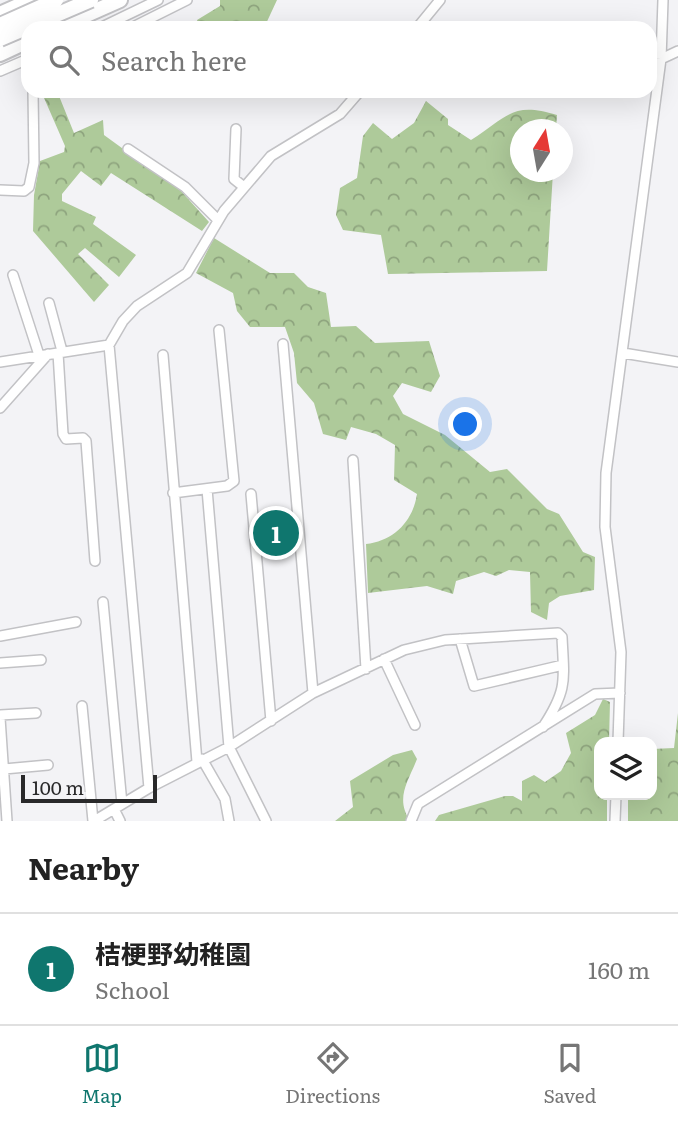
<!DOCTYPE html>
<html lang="en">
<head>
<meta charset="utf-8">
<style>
	body { margin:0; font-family:Literata,"Noto Sans JP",serif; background:#f6f6f6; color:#222 }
	.controls { position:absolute; right:21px; bottom:21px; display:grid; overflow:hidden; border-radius:14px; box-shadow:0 7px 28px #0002 }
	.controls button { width:63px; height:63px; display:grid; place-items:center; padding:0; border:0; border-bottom:2px solid #e0e0e0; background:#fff; color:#222; font:35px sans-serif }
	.compass { position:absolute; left:510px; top:119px; width:63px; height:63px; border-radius:50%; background:#fff; box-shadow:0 7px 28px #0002; rotate:11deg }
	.scale { position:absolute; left:21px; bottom:18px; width:136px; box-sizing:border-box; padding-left:7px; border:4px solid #29292a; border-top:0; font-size:19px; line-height:24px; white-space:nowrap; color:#29292a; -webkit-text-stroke:5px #f3f3f6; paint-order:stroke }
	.you { position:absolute; left:466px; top:425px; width:24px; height:24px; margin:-18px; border:5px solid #fff; border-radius:50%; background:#1a73e8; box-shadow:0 0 0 10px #1a73e833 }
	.badge { display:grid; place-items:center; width:46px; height:46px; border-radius:50%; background:#0f766e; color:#fff; font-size:23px; font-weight:700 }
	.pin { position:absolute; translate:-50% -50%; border:4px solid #fff; box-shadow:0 2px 7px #0006 }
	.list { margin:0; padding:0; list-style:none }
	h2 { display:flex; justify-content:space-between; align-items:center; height:91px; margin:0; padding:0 28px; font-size:30px }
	h2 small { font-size:23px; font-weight:400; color:#767676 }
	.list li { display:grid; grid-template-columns:46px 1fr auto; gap:21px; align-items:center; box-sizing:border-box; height:112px; padding:0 28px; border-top:2px solid #e0e0e0 }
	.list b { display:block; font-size:26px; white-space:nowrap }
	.list p { margin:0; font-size:23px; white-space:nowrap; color:#767676 }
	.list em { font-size:23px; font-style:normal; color:#767676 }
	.icon { flex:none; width:38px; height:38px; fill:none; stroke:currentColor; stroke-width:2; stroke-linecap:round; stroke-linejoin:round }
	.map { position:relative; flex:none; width:678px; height:821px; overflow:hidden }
	.search { position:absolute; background:#fff; box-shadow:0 7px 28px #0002; left:21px; right:21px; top:21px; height:77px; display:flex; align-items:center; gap:18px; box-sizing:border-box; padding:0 24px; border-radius:21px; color:#767676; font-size:26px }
	.sheet { height:203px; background:#fff }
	nav { display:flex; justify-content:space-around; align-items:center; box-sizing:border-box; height:98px; border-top:2px solid #e0e0e0; background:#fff; font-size:19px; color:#767676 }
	nav a { display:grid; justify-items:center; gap:4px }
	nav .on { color:#0f766e }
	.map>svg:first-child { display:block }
</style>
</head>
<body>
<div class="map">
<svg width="678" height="821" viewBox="0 0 678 821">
	<defs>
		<pattern id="forest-crowns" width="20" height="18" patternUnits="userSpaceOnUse" patternTransform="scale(1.75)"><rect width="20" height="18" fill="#aeca9a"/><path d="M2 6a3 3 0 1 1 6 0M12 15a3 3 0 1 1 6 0" fill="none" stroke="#8ea47e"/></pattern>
	</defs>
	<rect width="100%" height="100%" fill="#f3f3f6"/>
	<!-- forest -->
	<path fill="url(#forest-crowns)" d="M220 0H277L264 28H199L197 20 220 6Z
		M41 91H57L74 133 103 120 104 135 181 191 209 222 202 231 111 173 101 186 81 171 62 194V201L96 217 93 224 136 255 119 277 85 248 78 254 109 285 94 302 33 231 34 195 40 161 64 152 65 146Z
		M426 101 448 119V125L471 140C507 117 512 101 557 115L556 129 520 130V172H553L547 271 388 274 381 235 343 230 336 215 340 188 357 178 363 136 373 123 392 139 414 123Z
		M214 238 270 273H294L308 287 326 293 331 327 356 326 375 343 429 341 440 376 431 392 402 383 393 396 403 414 445 435 490 472 507 469 547 509 559 514 583 552 595 557 594 590 560 596 549 603 547 620 531 612 530 572 509 570 496 576 484 572 456 581 453 594 427 586 368 593 366 544C394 541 413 521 417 494L394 480 395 445 376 434 351 427 346 440 323 434 314 403 297 383 294 353 285 327H250L237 311 233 293 196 273Z
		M603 699 610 702 609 742H599V795L607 799V821H435L439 815 505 796H513L522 801V781L534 775 545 782 561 771 571 753 566 733 595 715Z
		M678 713V821H628V795H652V749L674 748Z
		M412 750 417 759C408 782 395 798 410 821H335L353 807 350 781 393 755Z"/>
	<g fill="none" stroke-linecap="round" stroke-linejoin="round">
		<defs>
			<path id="minor" d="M100 28 158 0
				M131 28 187 0
				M417 28 440 0
				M661 59 678 51
				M0 71 28 59
				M236 129 234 179 244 187
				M128 149 185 187 218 220
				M0 190 24 191 29 187 34 163 33 91
				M13 275 39 355
				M49 303 62 351
				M283 344 313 693
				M109 345 149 788
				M58 353 63 434 66 439 83 438 86 441 95 561
				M623 353 678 362
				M163 355 197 762
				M0 362 109 345 123 321 137 306 187 273 224 211 271 156 340 114 360 91
				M0 408 48 354
				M353 460 366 669
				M207 489 229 747 266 821
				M173 493 227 486 234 481 219 330
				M251 494 271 721
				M103 602 122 804
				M0 636 76 622
				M460 639 474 686 563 665
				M384 659 415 725
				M0 663 41 660
				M82 706 93 821
				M0 715 36 713
				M0 718 7 821
				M618 742 621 652 605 527 606 473 661 59 663 0
				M202 759 225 799 229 821
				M4 769 48 765
				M114 809 120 821
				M94 821 149 788 229 747 313 693 404 650 445 640 558 633 562 637C564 680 568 689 543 727
				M411 821 418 804 595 694 620 693
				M615 821 616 795"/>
			<path id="primary" d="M0 14 31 0
				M57 28 120 0
				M0 54 28 41"/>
		</defs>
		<!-- minor casing -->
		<use href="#minor" stroke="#c2c2c5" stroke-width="12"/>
		<!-- primary casing -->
		<use href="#primary" stroke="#c2c2c5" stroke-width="18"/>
		<!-- minor -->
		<use href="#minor" stroke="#fff" stroke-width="9"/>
		<!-- primary -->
		<use href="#primary" stroke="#fff" stroke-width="14"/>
		<defs>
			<path id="primary-bridge" d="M0 25 56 0
				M0 39 91 0"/>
		</defs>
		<!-- primary-bridge casing -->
		<use href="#primary-bridge" stroke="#c2c2c5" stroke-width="18" stroke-linecap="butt"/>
		<!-- primary-bridge -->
		<use href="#primary-bridge" stroke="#fff" stroke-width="14"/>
	</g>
</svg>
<div class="controls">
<button><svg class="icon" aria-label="layers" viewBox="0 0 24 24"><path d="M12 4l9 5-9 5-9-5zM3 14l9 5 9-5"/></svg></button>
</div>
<svg class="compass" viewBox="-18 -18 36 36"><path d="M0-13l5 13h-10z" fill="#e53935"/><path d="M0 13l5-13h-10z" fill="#767676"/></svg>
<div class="scale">100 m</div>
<div class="you"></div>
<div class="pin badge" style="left:276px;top:533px">1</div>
<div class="search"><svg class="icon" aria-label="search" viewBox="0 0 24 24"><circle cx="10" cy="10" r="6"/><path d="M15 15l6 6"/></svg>Search here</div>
</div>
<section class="sheet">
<h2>Nearby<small></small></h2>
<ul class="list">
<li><span class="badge">1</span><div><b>桔梗野幼稚園</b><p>School</p></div><em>160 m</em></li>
</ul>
</section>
<nav>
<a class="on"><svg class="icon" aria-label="map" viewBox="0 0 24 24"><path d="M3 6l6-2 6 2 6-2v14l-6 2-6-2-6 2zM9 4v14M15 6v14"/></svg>Map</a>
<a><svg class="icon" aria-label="directions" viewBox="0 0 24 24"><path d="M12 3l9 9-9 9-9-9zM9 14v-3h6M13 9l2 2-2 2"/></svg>Directions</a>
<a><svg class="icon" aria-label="saved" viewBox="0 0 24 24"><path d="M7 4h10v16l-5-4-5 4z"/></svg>Saved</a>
</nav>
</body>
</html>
